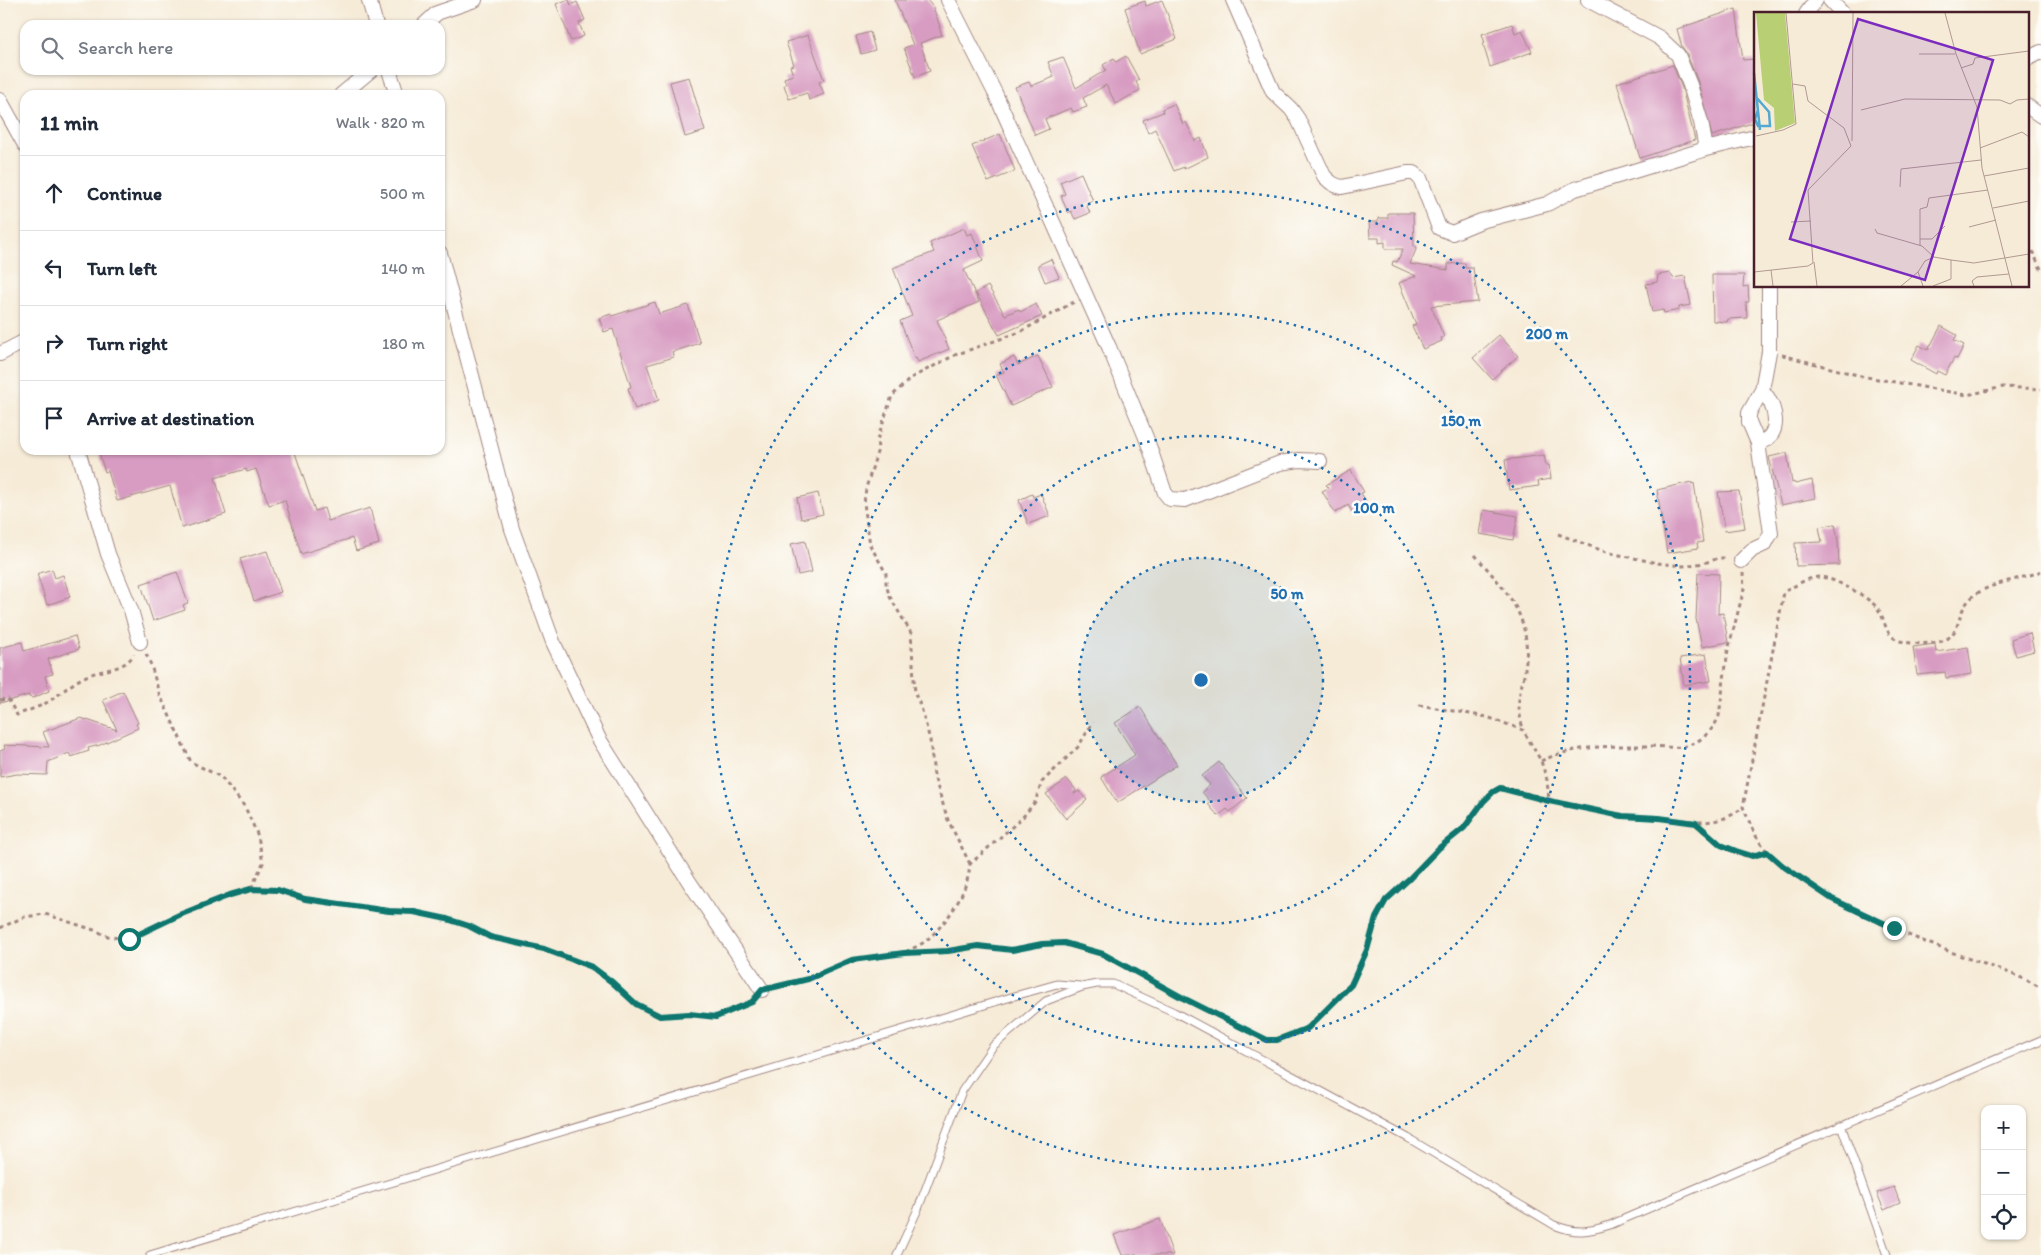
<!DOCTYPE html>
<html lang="en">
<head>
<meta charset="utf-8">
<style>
	body { margin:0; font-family:Itim,sans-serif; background:#f6f6f7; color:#1f2937 }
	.controls { position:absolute; right:15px; bottom:15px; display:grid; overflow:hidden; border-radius:10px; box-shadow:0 1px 4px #0004 }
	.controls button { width:45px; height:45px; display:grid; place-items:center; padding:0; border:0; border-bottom:1px solid #e0e1e3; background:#fff; color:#1f2937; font:25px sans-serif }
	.stop { position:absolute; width:15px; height:15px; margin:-11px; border:4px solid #0f766e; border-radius:50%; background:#fff }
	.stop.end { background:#0f766e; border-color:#fff; box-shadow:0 1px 5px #0008 }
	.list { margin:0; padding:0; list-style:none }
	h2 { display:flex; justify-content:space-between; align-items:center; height:65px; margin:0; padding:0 20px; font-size:21px }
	h2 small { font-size:16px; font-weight:400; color:#747a83 }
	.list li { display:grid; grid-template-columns:32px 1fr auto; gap:15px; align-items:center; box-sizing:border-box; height:75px; padding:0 20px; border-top:1px solid #e0e1e3 }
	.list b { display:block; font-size:19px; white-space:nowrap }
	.list em { font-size:16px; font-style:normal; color:#747a83 }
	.icon { flex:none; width:28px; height:28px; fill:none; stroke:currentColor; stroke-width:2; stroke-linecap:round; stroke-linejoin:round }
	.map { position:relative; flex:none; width:2041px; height:1255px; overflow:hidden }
	.search { position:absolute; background:#fff; box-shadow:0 1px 4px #0004; left:20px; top:20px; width:425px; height:55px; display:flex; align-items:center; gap:12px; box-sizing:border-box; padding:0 18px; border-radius:15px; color:#747a83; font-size:19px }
	.panel { position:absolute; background:#fff; box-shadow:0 1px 4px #0004; left:20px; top:90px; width:425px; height:365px; border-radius:15px }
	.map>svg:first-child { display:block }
</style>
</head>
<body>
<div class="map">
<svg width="2041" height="1255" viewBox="0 0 2041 1255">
	<rect width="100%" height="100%" fill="#fdfcf7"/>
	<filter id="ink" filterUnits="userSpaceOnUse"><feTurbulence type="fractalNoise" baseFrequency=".02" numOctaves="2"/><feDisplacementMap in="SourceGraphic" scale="10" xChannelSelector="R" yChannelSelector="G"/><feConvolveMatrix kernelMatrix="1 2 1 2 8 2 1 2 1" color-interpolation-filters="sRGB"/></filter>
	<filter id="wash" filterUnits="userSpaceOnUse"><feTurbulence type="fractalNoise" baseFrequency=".0096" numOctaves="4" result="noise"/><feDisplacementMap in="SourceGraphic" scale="20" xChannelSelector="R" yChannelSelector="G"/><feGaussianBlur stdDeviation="1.12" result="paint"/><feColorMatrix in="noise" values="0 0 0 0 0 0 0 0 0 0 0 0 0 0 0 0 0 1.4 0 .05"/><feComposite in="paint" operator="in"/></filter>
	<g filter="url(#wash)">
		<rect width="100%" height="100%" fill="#f6ebd7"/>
		<g id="blocks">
			<!-- building -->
			<path fill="#d89cc2" d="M567 0H569L571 5 577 2 585 20 579 23 584 36 571 41 556 4Z
				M895 0H927L933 7 940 27H939L942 35 920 43 930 71 915 77 904 48 913 45Z
				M1162 0 1177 39 1140 54 1125 8 1145 1 1146 6Z
				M1736 9 1743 60 1755 59V122L1712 136 1698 82 1686 52 1682 47 1677 29Z
				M1512 24 1515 33 1522 30 1532 52 1490 67 1483 44 1485 43 1482 34Z
				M870 32 875 50 861 54 856 36Z
				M808 35 824 80 819 82 824 94 809 100 807 93 789 99 784 85 786 84 784 78 793 75 790 66 794 65 786 42Z
				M1126 56 1139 80 1136 82 1140 90 1116 104 1106 85 1083 98 1087 107 1073 112 1071 108 1045 119 1049 129 1035 135 1015 87 1029 82 1031 86 1054 77 1048 62 1063 57 1076 88 1106 70 1103 65 1114 58 1116 62Z
				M1673 65 1682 88 1695 140 1640 158 1617 83Z
				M689 77 705 131 685 137 670 82Z
				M1174 104 1183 124 1186 122 1195 141 1201 138 1208 157 1184 169V167L1174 171 1155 129 1148 133 1143 120 1163 112 1162 109Z
				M1000 134 1015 171 988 182 972 146Z
				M1081 173 1093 201 1086 204 1090 213 1075 219 1071 211 1068 213 1061 196 1065 194 1060 182Z
				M1388 213H1413L1414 246 1417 247 1410 264 1448 270V264L1465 263V268H1473L1478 302 1431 306 1444 337 1441 338 1442 341 1423 349 1412 326 1416 324 1399 283 1416 276 1392 265 1393 261 1397 262 1403 249H1385V242L1379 243V238H1370L1369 222H1378V218H1388Z
				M964 228 967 235 972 233 983 261 964 270 979 302 937 320 949 349 918 362 916 358 915 359 900 321 912 316 893 268 934 252 930 243Z
				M1051 259 1059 277 1045 282 1038 265Z
				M1670 273 1673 278 1685 276 1691 305 1679 307V310L1664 313 1663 310 1652 312 1646 284 1657 282 1658 275Z
				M1712 275H1744L1743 287 1748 286 1749 302H1746L1747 318 1728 319 1727 322 1713 321Z
				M988 286 1005 315 1019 309 1020 312 1036 304 1042 316 999 335 976 293Z
				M655 302 659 314 688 305 700 343 672 352 674 357 647 365 659 400 635 409 628 388 631 387 613 329 604 332 599 318 611 314 612 316Z
				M1941 326 1957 335 1954 340 1964 345 1957 359 1954 358 1945 375 1937 371 1936 374 1911 360 1919 345 1928 350Z
				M1499 335 1518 356 1492 379 1473 358Z
				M1038 356 1053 387 1011 406 996 375 1004 372 1000 364 1014 357 1018 365Z
				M98 450H294L315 511 324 508 328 521 370 508 379 544 356 551 352 538 301 554 285 500 269 505 256 469 247 472 246 469 215 478 226 514 182 528 170 486 117 501 108 471 105 472Z
				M1787 453 1792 483 1794 482 1795 484 1812 480 1815 498 1781 505 1769 457Z
				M1544 455 1546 465H1549L1551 479 1538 481 1539 486 1509 490 1505 460Z
				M1351 470 1364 492 1361 493 1367 503 1352 512 1348 505 1335 513 1322 491 1329 488 1326 485Z
				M1691 482 1692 484 1694 483 1703 542 1697 543 1698 548 1667 553 1657 490Z
				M1739 491 1745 528 1725 531 1718 492Z
				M818 493 823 514 801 519 797 498Z
				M1032 494 1033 497 1041 494 1050 516 1028 524 1019 500Z
				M1484 510 1518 516 1513 540 1480 534Z
				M1835 524 1838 541 1839 565 1796 566 1795 543 1822 542 1819 527Z
				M805 541 812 572 798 575 791 544Z
				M267 551 281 592 254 601 240 559Z
				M52 569 55 578 63 575 70 597 47 605 37 574Z
				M177 572 188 603 183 605 185 610 153 621 141 584Z
				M1698 573 1719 574 1718 614 1723 613 1728 642 1702 647 1696 619Z
				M2030 633 2034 651 2016 656 2011 639Z
				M75 636 79 649 48 659 53 674 45 676 49 691 33 698 29 697V695L0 703V648L22 642 24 651Z
				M1935 644 1936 652 1968 647 1972 674 1946 678 1945 672 1917 675 1913 647Z
				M1706 654 1711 681 1684 685 1680 658Z
				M123 691 138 723 136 724 138 728 100 745 88 748 89 751 71 757 69 753 48 762 47 775 17 774 0 777V751L5 749 4 745 49 747 43 732 81 718 117 730 103 700Z
				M1140 707 1177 765 1117 803 1101 777 1135 755 1115 723Z
				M1219 762 1247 798 1230 812 1227 809 1218 816 1208 804 1211 802 1202 792 1210 785 1202 776Z
				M1067 779 1076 790 1074 794 1079 791 1087 800 1066 819 1046 794Z
				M1894 1187 1900 1203 1884 1210 1877 1193Z
				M1160 1219 1173 1255H1122L1114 1235Z"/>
		</g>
	</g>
	<g filter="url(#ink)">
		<use href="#blocks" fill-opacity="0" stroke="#a08581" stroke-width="1"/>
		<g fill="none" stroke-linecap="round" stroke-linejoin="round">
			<defs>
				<path id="lane" d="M1841 1125 1887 1255
					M150 1255 1018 995 1057 984 1080 986
					M897 1255 918 1209 962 1091 993 1046 1046 1001 1082 987 1097 984H1113L1174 1012 1408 1138 1554 1225C1576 1234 1588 1232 1610 1225L2041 1040"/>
				<path id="street" d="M369 0 376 25
					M948 0 995 93 1109 347 1147 440 1165 493 1170 499 1185 500 1280 463 1299 460 1320 461
					M1233 0 1273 92 1291 109 1298 119 1324 176C1330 182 1334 186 1342 187L1407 173H1414L1420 178 1439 228 1452 233 1481 221 1547 204 1575 189 1706 149 1755 137
					M1588 0 1660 38 1678 55 1690 85 1701 122 1706 149
					M1830 0 1843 14
					M1806 14 1816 0
					M424 25 437 13 475 0
					M2027 59 2041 52
					M389 70 397 95
					M341 95 371 70
					M0 100 25 145
					M2027 106 2041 116
					M440 253 512 529 553 642 599 739 690 883 762 990
					M0 354 25 341
					M1758 443C1784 436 1776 406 1762 390
					M78 450 108 554 131 610 140 642
					M1741 561 1752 550 1765 544 1771 533 1758 443 1749 422V413L1762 390 1769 352V286"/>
			</defs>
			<!-- lane casing -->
			<use href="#lane" stroke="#a08581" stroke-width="9"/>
			<!-- street casing -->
			<use href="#street" stroke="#a08581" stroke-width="16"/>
			<!-- path -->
			<path stroke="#a08581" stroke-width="3" stroke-dasharray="4 4" stroke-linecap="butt" d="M2027 236 2030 247 2041 269
				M1782 355 1861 376 1967 395 2003 387 2041 389
				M1558 534 1606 552 1657 563 1683 566 1704 563 1719 558H1727
				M1475 555C1507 592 1533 616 1525 669 1524 679 1520 689 1519 699 1518 709 1521 720 1523 730
				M2041 571C2019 581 1980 583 1966 604 1956 618 1961 636 1939 642 1927 644 1904 645 1894 638 1884 631 1885 618 1878 609 1871 598 1835 579 1822 577 1809 576 1795 586 1784 592L1743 807C1750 823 1756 841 1769 853 1779 863 1791 871 1802 879 1852 913 1910 937 1967 958 1992 967 2018 974 2041 988
				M146 654 151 665 159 693 191 762 221 777 245 807 258 836 263 863 251 889
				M0 700 8 699 17 715C26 711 37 708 46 703 60 695 73 681 89 675 104 669 125 670 134 654
				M1419 705 1487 717 1523 730 1541 761 1547 780 1549 801
				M1541 761C1575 745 1611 746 1648 746 1659 746 1675 749 1686 746 1702 741 1713 731 1719 716L1728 650 1744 589 1743 573
				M1696 824C1711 838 1730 855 1752 856 1756 856 1763 853 1767 852
				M970 864 948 820 934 776 930 740 921 707 915 694 911 633 890 597 886 585V573L870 545 864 503 866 488 878 449 877 440 892 396 911 378 955 355 1020 332 1074 302
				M0 928 24 917 45 914 94 930 110 937 129 939 179 915 230 895 251 889 278 890 305 899 389 911 414 912 447 919 469 926 490 937 544 949 592 967 612 982 636 1004 660 1016 689 1014 716 1017 753 1001
				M906 952C913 948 921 945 927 940 948 921 968 893 970 864L1022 818 1035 802 1042 782 1078 747 1093 722
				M776 987 809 979 852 960 904 953 947 951 978 946 1012 949 1042 944 1064 943 1103 954 1183 998 1267 1041 1277 1040 1308 1028 1351 985 1367 950 1377 918 1386 900 1410 878 1439 848 1464 827 1483 802 1493 792 1501 787C1541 797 1580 809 1621 815 1633 817 1646 817 1659 818 1689 821 1718 829 1743 807"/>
			<!-- lane -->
			<use href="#lane" stroke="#fff" stroke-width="7"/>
			<!-- street -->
			<use href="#street" stroke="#fff" stroke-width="14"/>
		</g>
	</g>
	<g fill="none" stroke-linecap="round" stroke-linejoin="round" filter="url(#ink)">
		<!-- route -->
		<path stroke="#0f766e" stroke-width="6" d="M129 939 179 915 230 895 251 889 278 890 305 899 389 911 414 912 447 919 469 926 490 937 544 949 592 967 612 982 636 1004 660 1016 689 1014 716 1017 752 1002 762 990 808 979 852 960 904 953 948 951 978 946 1012 950 1042 944 1064 943 1103 954 1183 998 1267 1040H1277L1308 1028 1351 985 1367 950 1376 918 1386 900 1410 878 1439 848 1464 828 1483 802 1493 792 1500 788 1549 801 1622 816 1659 818 1696 823 1721 845 1736 851 1752 856 1767 852 1783 866 1832 899 1894 928"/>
	</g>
	<!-- distance rings -->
	<circle cx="1201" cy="680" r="122" fill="#1f6fb2" fill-opacity=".12"/>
	<g fill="none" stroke="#1f6fb2" stroke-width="2.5" stroke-dasharray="2.5 5">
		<circle cx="1201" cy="680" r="122"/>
		<circle cx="1201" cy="680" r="244"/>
		<circle cx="1201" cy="680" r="367"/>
		<circle cx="1201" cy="680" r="489"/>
	</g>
	<!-- overview -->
	<g transform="translate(1754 12)">
		<rect width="275" height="275" fill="#f6ebd7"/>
		<path d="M2 1H31L41 111 21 119 20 96 10 88Z" fill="#b8cf74"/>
		<path fill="none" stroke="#53a9d0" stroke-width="2.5" d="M0 61 6 118M2 85 15 100 16 114H4L1 107 4 98"/>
		<path fill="none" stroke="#b19992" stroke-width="1" d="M191 1 202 42 223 95 228 156 258 274M165 42H201M207 56 219 52 221 46 275 39M107 98 151 87 246 88 256 92 263 88 275 87M2 124 29 118 42 112 32 1M98 129 99 1M226 136 268 120 275 125M230 164 275 156M146 175 147 157 227 148M239 196 275 189M37 210 57 209M215 215 242 208M121 217 123 221 168 234 180 245 197 248M166 227H178L191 214M166 234V197L173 195 175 186 234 178M60 250 63 274M17 258 19 274M0 260 54 254 59 251 54 178 97 134 90 116 54 89 51 74 39 72M164 260 171 249 180 245M147 274 164 260 169 274M179 274 197 267V248L220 251 275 242M220 274 218 269 223 265 255 262"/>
		<path fill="#7b2cbf" fill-opacity="0.15" stroke="#7b2cbf" stroke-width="2.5" d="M104 7 239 48 171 268 36 227Z"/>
		<rect width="275" height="275" fill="none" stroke="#4a1f2b" stroke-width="2.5"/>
	</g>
	<circle cx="1201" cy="680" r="8" fill="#1f6fb2" stroke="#fdfcf7" stroke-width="2.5"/>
	<g font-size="15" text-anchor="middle" font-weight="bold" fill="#1f6fb2" stroke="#fdfcf7" stroke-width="5" stroke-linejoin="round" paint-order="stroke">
		<text x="1547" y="339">200 m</text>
		<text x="1461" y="426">150 m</text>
		<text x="1374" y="513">100 m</text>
		<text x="1287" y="599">50 m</text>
	</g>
</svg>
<div class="controls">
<button>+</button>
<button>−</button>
<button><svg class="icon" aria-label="locate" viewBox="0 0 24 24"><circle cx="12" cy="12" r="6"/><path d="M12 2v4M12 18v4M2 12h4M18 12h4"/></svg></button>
</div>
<div class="stop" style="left:129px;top:939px"></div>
<div class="stop end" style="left:1894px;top:928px"></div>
<div class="search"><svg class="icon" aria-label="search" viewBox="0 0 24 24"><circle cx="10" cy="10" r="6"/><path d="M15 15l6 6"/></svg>Search here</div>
<section class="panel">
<h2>11 min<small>Walk · 820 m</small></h2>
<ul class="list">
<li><svg class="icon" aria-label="ahead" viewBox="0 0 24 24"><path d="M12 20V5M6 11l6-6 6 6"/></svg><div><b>Continue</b></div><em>500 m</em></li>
<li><svg class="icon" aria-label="left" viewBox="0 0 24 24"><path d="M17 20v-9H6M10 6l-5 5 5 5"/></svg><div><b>Turn left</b></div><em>140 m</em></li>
<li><svg class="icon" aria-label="right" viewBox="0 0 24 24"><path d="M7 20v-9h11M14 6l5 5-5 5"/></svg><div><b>Turn right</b></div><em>180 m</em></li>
<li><svg class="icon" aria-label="arrive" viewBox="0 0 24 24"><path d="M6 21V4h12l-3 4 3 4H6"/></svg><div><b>Arrive at destination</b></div></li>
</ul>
</section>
</div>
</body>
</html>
